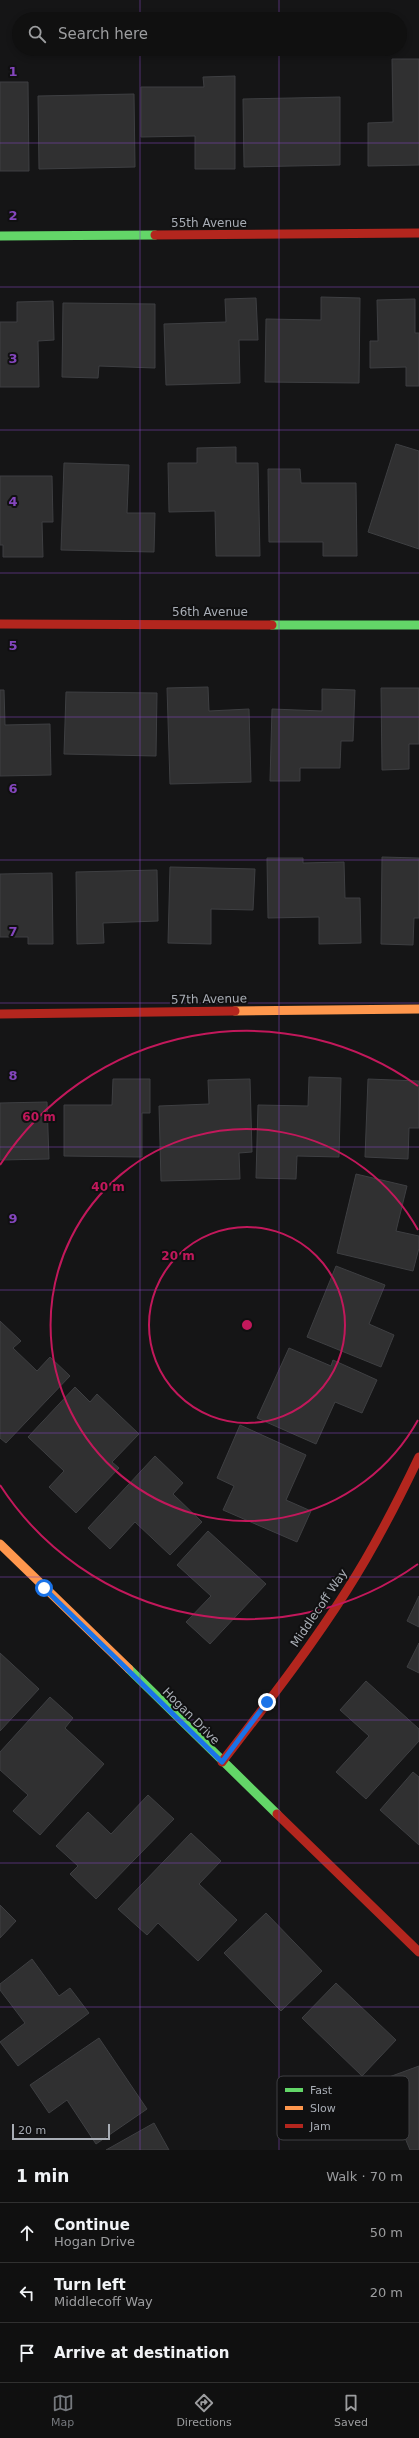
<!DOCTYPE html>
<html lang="en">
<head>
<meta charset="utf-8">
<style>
	body { margin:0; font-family:"DejaVu Sans",sans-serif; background:#191919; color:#f1f3f6 }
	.scale { position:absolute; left:12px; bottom:10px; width:98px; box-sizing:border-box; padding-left:4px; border:2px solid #a8adb5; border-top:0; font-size:11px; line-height:14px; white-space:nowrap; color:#a8adb5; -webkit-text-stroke:3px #101011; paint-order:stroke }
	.stop { position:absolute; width:12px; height:12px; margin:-9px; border:3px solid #1a73e8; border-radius:50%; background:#fff }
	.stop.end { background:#1a73e8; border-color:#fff; box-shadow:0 1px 4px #0008 }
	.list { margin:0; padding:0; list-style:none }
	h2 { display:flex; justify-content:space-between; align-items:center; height:52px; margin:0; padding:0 16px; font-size:17px }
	h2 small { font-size:13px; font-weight:400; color:#9c9d9f }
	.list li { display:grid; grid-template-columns:26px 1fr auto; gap:12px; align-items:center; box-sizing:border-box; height:60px; padding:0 16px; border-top:1px solid #303030 }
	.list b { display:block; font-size:15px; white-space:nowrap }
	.list p { margin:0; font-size:13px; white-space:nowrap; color:#9c9d9f }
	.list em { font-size:13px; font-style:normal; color:#9c9d9f }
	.icon { flex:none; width:22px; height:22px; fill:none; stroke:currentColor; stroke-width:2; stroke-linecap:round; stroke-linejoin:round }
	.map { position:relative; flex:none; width:419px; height:2150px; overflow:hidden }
	.search { position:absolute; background:#101010; box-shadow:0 2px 6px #0003; left:12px; right:12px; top:12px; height:44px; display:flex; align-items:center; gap:10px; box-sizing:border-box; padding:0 14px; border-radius:22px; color:#9c9d9f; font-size:15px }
	.sheet { height:232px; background:#101010 }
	nav { display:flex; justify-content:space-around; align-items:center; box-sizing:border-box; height:56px; border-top:1px solid #303030; background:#101010; font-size:11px; color:#9c9d9f }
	nav a { display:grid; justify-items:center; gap:2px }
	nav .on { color:#75787d }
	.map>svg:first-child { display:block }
</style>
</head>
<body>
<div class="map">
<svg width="419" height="2150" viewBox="0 0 419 2150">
	<rect width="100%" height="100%" fill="#151516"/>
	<!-- building -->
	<path fill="#303031" stroke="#3e3f42" d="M392 59H419V165L368 166V123L393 122Z
		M235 76V169H195V136L141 137V87H204L203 77Z
		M0 82H28L29 171H0Z
		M134 94 135 167 39 169 38 96Z
		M340 97V165L244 167 243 99Z
		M321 297 360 298 359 383 265 382 266 319 321 320Z
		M256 298 258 340H239L240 383 166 385 164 324 226 322 225 299Z
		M415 299V333H419V386H406V367L370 368V341H378L377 300Z
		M53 301 54 340 38 341 39 387H0V322H17V302Z
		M63 303 155 304V368L99 366 98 378 62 377Z
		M396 444 419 451V549L368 532Z
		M236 447V463H258L260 556H216L215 511 169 512 168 463H197V448Z
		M64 463 129 465 127 513H155L154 552 61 550Z
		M268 469H300L301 483H356L357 556H323V542H269Z
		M0 476H52L53 522H42L43 557H3V545H0Z
		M208 687 209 711 249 709 251 782 170 784 167 688Z
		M381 688H419V744H409V769L382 770Z
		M322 689 355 690 353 741H341L340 768H300V781H270L272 709 322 711Z
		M0 690H4L5 725 50 724 51 775 0 776Z
		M66 692 157 693 156 756 64 754Z
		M382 857 419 858V918H414L413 945 381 944Z
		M267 858H303V863L344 862 345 898H360L361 943 319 944V917L268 918Z
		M170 867 255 869 253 910 211 909V944L168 943Z
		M157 870 158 921 103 923 104 943 77 944 76 872Z
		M52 873 53 944H28V937H0V874Z
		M309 1077 341 1078 339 1157 297 1156 296 1179 256 1178 258 1105 308 1106Z
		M113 1079H150V1113H142V1157L64 1156V1105H112Z
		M250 1079 252 1152 239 1153 240 1179 161 1181 159 1106 209 1104 208 1080Z
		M368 1079 419 1081V1128H409L408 1159 365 1157Z
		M47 1102 49 1159 0 1160V1103Z
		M356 1174 407 1186 396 1231 419 1236V1248L413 1271 337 1253Z
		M336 1266 385 1285 369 1324 394 1335 381 1367 307 1337Z
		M0 1321 21 1341 13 1348 37 1371 50 1357 70 1376 6 1443 0 1438Z
		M289 1348 331 1366 333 1360 377 1380 362 1413 335 1402 316 1444 257 1418Z
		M75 1387 90 1402 97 1394 139 1434 112 1462 119 1468 76 1513 49 1487 64 1471 28 1437Z
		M240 1425 306 1455 286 1500 311 1511 297 1542 223 1510 234 1486 217 1478Z
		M155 1456 183 1483 173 1494 202 1522 170 1555 135 1522 110 1549 88 1528Z
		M208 1531 266 1584 210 1644 186 1622 211 1596 177 1565Z
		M419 1596V1627L407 1621Z
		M419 1643V1673L407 1667Z
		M0 1653 39 1689 0 1731Z
		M366 1681 419 1729V1741L366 1799 336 1772 369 1736 340 1710Z
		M50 1697 73 1718 65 1728 104 1764 40 1835 13 1811 28 1795 0 1770V1752Z
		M413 1772 419 1777V1845L380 1810Z
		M148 1795 174 1819 96 1899 70 1874 78 1866 56 1846 88 1812 111 1834Z
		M191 1833 221 1861 199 1884 237 1920 198 1961 158 1923 147 1935 118 1909Z
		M0 1905 16 1921 0 1938Z
		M266 1913 322 1971 281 2011 224 1953Z
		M32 1959 59 1996 70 1988 89 2013 18 2066 0 2042 25 2023 0 1990V1984Z
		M336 1983 396 2040 362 2076 302 2018Z
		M99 2038 147 2109 96 2144 67 2100 49 2113 30 2085Z
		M419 2066V2150H410L381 2080Z
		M154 2123 169 2150H106Z"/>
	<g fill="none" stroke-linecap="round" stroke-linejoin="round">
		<!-- fast -->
		<path stroke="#63d668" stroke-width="9" d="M0 236 155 235
			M272 625H419
			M129 1669 277 1814"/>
		<!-- slow -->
		<path stroke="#ff974d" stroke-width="9" d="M235 1011 419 1009
			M0 1544 129 1669"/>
		<!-- jam -->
		<path stroke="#b3261e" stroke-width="9" d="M155 235 419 233
			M0 624 272 625
			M0 1014 235 1011
			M222 1762C265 1706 309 1650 347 1590 374 1548 397 1503 419 1457
			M277 1814 419 1952"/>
	</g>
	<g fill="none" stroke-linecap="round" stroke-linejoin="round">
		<!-- route -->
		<path stroke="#1a73e8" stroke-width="5" d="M44 1588 222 1762 267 1702"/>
	</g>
	<!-- grid -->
	<path fill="none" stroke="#8446bd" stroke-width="1" stroke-opacity="0.55" d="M140 0V19M279 0V19M140 49V2150M279 49V2150M0 143H419M0 287H419M0 430H419M0 573H419M0 717H419M0 860H419M0 1003H419M0 1147H419M0 1290H419M0 1433H419M0 1577H419M0 1720H419M0 1863H419M0 2007H419"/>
	<!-- distance rings -->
	<g fill="none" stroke="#c2185b" stroke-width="2">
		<circle cx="247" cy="1325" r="98"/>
		<path d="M418 1420A196 196 0 1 1 418 1230"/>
		<path d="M418 1564A294 294 0 0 1 0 1485M0 1165A294 294 0 0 1 418 1086"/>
	</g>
	<g text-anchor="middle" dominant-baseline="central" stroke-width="4" stroke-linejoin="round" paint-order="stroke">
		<!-- street labels -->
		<g font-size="12" fill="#a8adb5" stroke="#101011">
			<text x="209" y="223">55th Avenue</text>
			<text x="210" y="612">56th Avenue</text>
			<text transform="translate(209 999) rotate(-1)">57th Avenue</text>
			<text transform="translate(319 1608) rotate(-56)">Middlecoff Way</text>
			<text transform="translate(191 1716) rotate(45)">Hogan Drive</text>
		</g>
	</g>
	<!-- legend -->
	<rect x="277" y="2076" width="132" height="64" rx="6" fill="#101011" stroke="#3e3f42" stroke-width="1"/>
	<rect x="285" y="2088" width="18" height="4" fill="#63d668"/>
	<rect x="285" y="2106" width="18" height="4" fill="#ff974d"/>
	<rect x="285" y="2124" width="18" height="4" fill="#b3261e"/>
	<g font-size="11" fill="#a8adb5">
		<text x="310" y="2094">Fast</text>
		<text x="310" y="2112">Slow</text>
		<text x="310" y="2130">Jam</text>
	</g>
	<g font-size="13" text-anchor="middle" font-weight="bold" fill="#8446bd" stroke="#101011" stroke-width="4" stroke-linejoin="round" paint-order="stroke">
		<text x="13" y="76">1</text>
		<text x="13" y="220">2</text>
		<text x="13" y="363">3</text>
		<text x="13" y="506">4</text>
		<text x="13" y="650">5</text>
		<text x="13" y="793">6</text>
		<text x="13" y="936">7</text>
		<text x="13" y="1080">8</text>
		<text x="13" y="1223">9</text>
	</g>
	<circle cx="247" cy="1325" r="6" fill="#c2185b" stroke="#101011" stroke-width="2"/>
	<g font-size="12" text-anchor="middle" font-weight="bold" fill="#c2185b" stroke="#101011" stroke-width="4" stroke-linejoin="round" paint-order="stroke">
		<text x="39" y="1121">60 m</text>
		<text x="108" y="1191">40 m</text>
		<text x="178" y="1260">20 m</text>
	</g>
</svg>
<div class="scale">20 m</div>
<div class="stop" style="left:44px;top:1588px"></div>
<div class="stop end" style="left:267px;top:1702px"></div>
<div class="search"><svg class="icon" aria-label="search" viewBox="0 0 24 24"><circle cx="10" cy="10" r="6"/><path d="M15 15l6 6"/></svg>Search here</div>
</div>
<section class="sheet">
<h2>1 min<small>Walk · 70 m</small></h2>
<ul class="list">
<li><svg class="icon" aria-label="ahead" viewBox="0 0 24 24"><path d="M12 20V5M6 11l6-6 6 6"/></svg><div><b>Continue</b><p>Hogan Drive</p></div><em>50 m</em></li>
<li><svg class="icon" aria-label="left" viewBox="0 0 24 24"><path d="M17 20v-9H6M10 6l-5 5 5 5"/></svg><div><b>Turn left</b><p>Middlecoff Way</p></div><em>20 m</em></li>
<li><svg class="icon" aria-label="arrive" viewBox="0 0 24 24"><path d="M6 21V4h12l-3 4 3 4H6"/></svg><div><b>Arrive at destination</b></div></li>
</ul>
</section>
<nav>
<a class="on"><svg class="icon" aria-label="map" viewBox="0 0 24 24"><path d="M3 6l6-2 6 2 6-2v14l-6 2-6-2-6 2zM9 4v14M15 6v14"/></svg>Map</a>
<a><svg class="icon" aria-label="directions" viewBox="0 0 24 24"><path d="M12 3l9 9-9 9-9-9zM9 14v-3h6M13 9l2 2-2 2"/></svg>Directions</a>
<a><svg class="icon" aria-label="saved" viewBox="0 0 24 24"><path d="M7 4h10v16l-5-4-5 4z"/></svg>Saved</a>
</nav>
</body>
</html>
